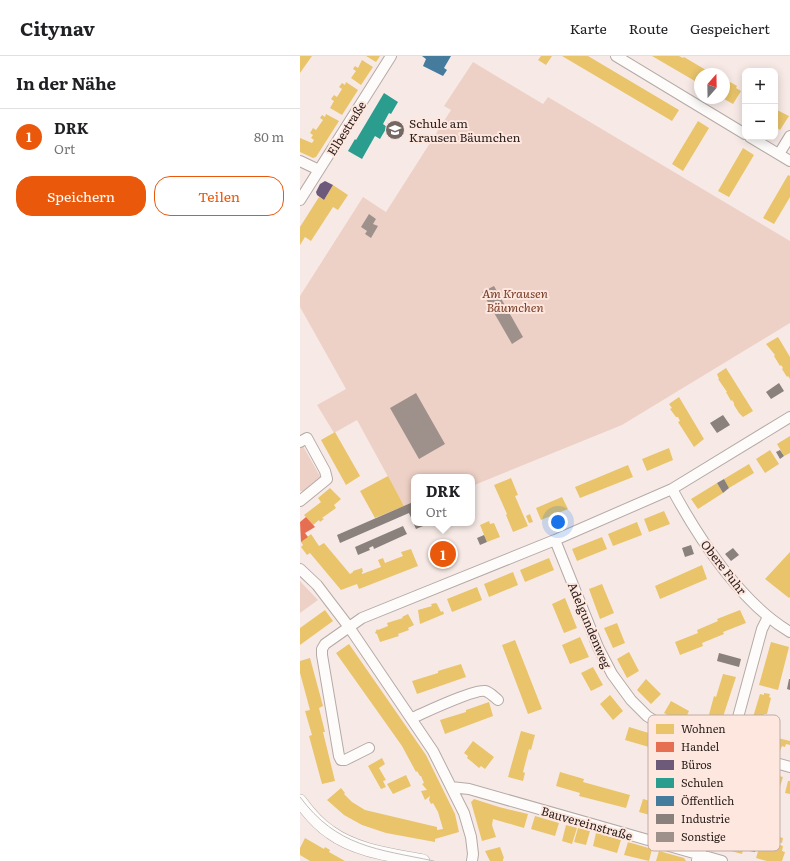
<!DOCTYPE html>
<html lang="de">
<head>
<meta charset="utf-8">
<style>
	body { margin:0; font-family:Literata,serif; background:#f2f2f2; color:#202124 }
	.controls { position:absolute; right:12px; top:12px; display:grid; overflow:hidden; border-radius:8px; box-shadow:0 2px 10px #0003 }
	.controls button { width:36px; height:36px; display:grid; place-items:center; padding:0; border:0; border-bottom:1px solid #e0e0e0; background:#fff; color:#202124; font:20px sans-serif }
	.compass { position:absolute; left:394px; top:12px; width:36px; height:36px; border-radius:50%; background:#fff; box-shadow:0 2px 10px #0003; rotate:20deg }
	.you { position:absolute; left:258px; top:466px; width:14px; height:14px; margin:-10px; border:3px solid #fff; border-radius:50%; background:#1a73e8; box-shadow:0 0 0 6px #1a73e833 }
	.badge { display:grid; place-items:center; width:26px; height:26px; border-radius:50%; background:#ea580c; color:#fff; font-size:13px; font-weight:700 }
	.pin { position:absolute; translate:-50% -50%; border:2px solid #fff; box-shadow:0 1px 4px #0006 }
	.popup { position:absolute; left:111px; top:418px; width:64px; height:52px; box-sizing:border-box; display:grid; place-content:center; border-radius:8px; background:#fff; filter:drop-shadow(0 1px 3px #0005); font-size:13px; white-space:nowrap; color:#757577 }
	.popup b { font-size:15px; color:#202124 }
	.popup::after { content:''; position:absolute; left:50%; top:100%; margin-left:-8px; border:8px solid transparent; border-top-color:#fff }
	.list { margin:0; padding:0; list-style:none }
	h2 { display:flex; justify-content:space-between; align-items:center; height:52px; margin:0; padding:0 16px; font-size:17px }
	h2 small { font-size:13px; font-weight:400; color:#757577 }
	.list li { display:grid; grid-template-columns:26px 1fr auto; gap:12px; align-items:center; box-sizing:border-box; height:56px; padding:0 16px; border-top:1px solid #e0e0e0 }
	.list b { display:block; font-size:15px; white-space:nowrap }
	.list p { margin:0; font-size:13px; white-space:nowrap; color:#757577 }
	.list em { font-size:13px; font-style:normal; color:#757577 }
	.actions { display:flex; gap:8px; padding:12px 16px }
	.actions a { flex:1; padding:9px 0; border:1px solid #ea580c; border-radius:16px; text-align:center; font-size:14px; color:#ea580c }
	.actions .main { background:#ea580c; color:#fff }
	.map { position:relative; flex:none; width:490px; height:805px; overflow:hidden }
	header { display:flex; align-items:center; gap:24px; box-sizing:border-box; height:56px; padding:0 20px; background:#fff; border-bottom:1px solid #e0e0e0 }
	header strong { font-size:19px }
	nav { display:flex; gap:22px; margin-inline-start:auto; font-size:14px }
	main { display:flex }
	aside { flex:1; background:#fff }
	.map>svg:first-child { display:block }
</style>
</head>
<body>
<header>
<strong>Citynav</strong>
<nav><a>Karte</a><a>Route</a><a>Gespeichert</a></nav>
</header>
<main>
<aside>
<h2>In der Nähe<small></small></h2>
<ul class="list">
<li><span class="badge">1</span><div><b>DRK</b><p>Ort</p></div><em>80 m</em></li>
</ul>
<div class="actions"><a class="main">Speichern</a><a>Teilen</a></div>
</aside>
<div class="map">
<svg width="490" height="805" viewBox="0 0 490 805">
	<rect width="100%" height="100%" fill="#f7eae6"/>
	<!-- green -->
	<path fill="#eed1c6" d="M173 6 243 48 248 41 490 185V267L322 369 172 430V421H114V446L104 450 57 364 34 377 17 349 46 333 0 251V240L63 141 86 156 151 54 144 50Z
		M3 390 21 422 5 436 0 435V392Z
		M0 525 18 544 0 557Z"/>
	<!-- homes -->
	<path fill="#e9c46a" d="M0 0H12L0 17Z
		M66 0H80L76 6Z
		M241 0H252L246 9 238 4Z
		M262 0H288L379 54 372 65Z
		M352 0H379L383 2 384 1 411 17 412 15 417 18H400V28Z
		M62 4 73 11 61 29 51 22 56 15 53 13 55 10 58 12Z
		M424 25 428 28 430 26 437 30 436 32 441 35 433 48 424 43Z
		M46 26 58 34 42 59 30 52 34 45 31 43 34 39 37 41 42 33 39 31 42 27 45 29Z
		M475 53 489 60 480 74 475 70Z
		M26 58 39 65 16 101 13 102 0 96V82L12 87 14 84 11 82 13 79 10 77 13 72 16 74 23 64 20 62 22 59 25 61Z
		M398 65 409 72 383 115 372 108Z
		M443 92 454 99 429 141 418 135Z
		M488 119 490 120V141L474 168 463 162Z
		M33 129 48 139 38 154 33 151 11 185 5 181 0 189V171L19 141 24 144Z
		M478 281 490 301V323L488 320 487 321 482 313 483 312 481 309 480 310 474 300 475 299 466 288Z
		M426 312 453 355 443 361 439 357 434 349V347L432 344 431 345 426 336H427L418 323H419L417 318Z
		M379 341 404 383 394 391 378 366 380 365 378 361H376L370 353 372 352 369 348Z
		M35 376 60 420 46 429 21 384Z
		M490 380V397L484 400 477 388Z
		M369 392 373 404 347 415 342 403Z
		M470 394 479 408 465 417 456 403Z
		M449 408 454 417 429 432 424 423Z
		M328 409 333 421 280 442 275 431Z
		M88 420 104 450 75 462 60 435Z
		M211 422 218 439 215 440 228 470 213 476 206 459 207 458 194 429Z
		M417 427 423 437 398 453 391 443Z
		M30 432 41 443 34 449 36 452 22 462 24 463 20 466 19 464 13 469 4 459 21 446 18 442Z
		M262 441 268 453 241 464 236 452Z
		M364 455 370 468 349 476 344 463Z
		M230 458 233 466 229 467 226 460Z
		M189 465 190 468 194 467 200 481 187 486 180 469Z
		M337 466 342 479 313 490 308 478Z
		M11 478 19 490 24 487 50 518 53 516V515L62 512 63 516H62V518L81 511 78 504 83 502 85 507 103 500 101 496 111 493 118 510 59 533 57 528 41 534 10 497 7 499 1 491 3 489 1 486Z
		M302 481 307 493 277 505 272 493Z
		M490 496V541L489 542 465 523Z
		M249 502 254 514 225 526 220 514Z
		M402 509 407 523 360 543 355 530Z
		M213 516 218 529 189 541 184 528Z
		M302 528 314 557 300 563 289 533Z
		M177 531 182 544 152 556 147 543Z
		M265 542 277 572 264 577 252 548Z
		M136 547 137 548 141 556 143 555 144 558 120 568 118 554 132 550 131 548Z
		M25 554 33 565 0 589V572Z
		M440 554 446 567 423 576 424 578 402 587 403 590 380 599 375 586 398 577 397 574 418 565 417 563Z
		M108 558 114 569 108 572 109 574 98 578 99 580 80 586 77 578 75 577 77 573 78 574 88 570 87 567 103 562 102 561Z
		M317 567 325 587 313 592 304 572Z
		M280 581 289 601 270 608 262 589Z
		M215 584 242 653 228 658 202 589Z
		M471 586 489 591 478 634 459 629Z
		M49 588 126 699 155 758 159 776 135 783V786L86 777 62 769 44 759 27 744 41 732 45 737 44 738 52 746 65 754 137 771V774L143 773 138 756 133 747 131 748 129 744 130 740 125 744 121 735 127 734 122 728 124 727 121 720H120L117 715 116 716 102 690 36 597Z
		M329 596 339 615 327 622 317 603Z
		M10 602 23 650 19 652 25 676H23L35 725 22 728 9 680 12 679 5 655 10 654 0 617V605Z
		M161 608 166 621 117 638 112 625 138 617V615Z
		M293 611 303 629 291 635 281 617Z
		M423 618 436 621 420 670 407 666 414 640 416 641Z
		M346 623 361 638 351 648 337 634Z
		M464 637 470 638 469 641 471 642 467 658H464L462 668 457 667 458 663 453 661 460 638 464 639Z
		M310 639 323 655 313 664 300 648Z
		M371 645 389 655 383 668 364 657Z
		M189 646 193 660 145 678 140 664 166 656V654Z
		M329 671 352 678V681L375 687 374 691 398 697 394 711 370 704 371 701 348 694 349 691 325 684Z
		M472 671 476 672 474 681 490 685V689L486 688 485 691 482 690 480 695 454 689 457 676 470 679Z
		M221 675 235 679 231 694 229 693 223 716 225 717 223 725 208 721Z
		M173 685 194 701 185 713 181 710 179 712 172 706 167 702 168 700 164 697Z
		M82 702 85 708 79 712 86 724 83 725 86 731 81 733 68 710Z
		M404 703 413 705 403 743 394 740Z
		M460 715 483 721 479 734 456 728Z
		M260 716 284 723 283 726 330 739 326 752 279 740 280 737 256 730Z
		M106 719 111 730 93 738 87 728Z
		M436 723 450 727 449 731 447 730 441 751 433 748 434 746 430 745Z
		M488 725H490V738L485 737Z
		M445 740 449 741 448 744 453 746 452 748 443 745Z
		M174 743 199 751 228 758 224 772 193 763 192 769 196 781 182 785 171 746Z
		M343 743 390 756 386 769 339 756Z
		M470 750 475 752 473 757 468 756Z
		M235 760 259 767 255 780 231 773Z
		M428 767 432 768 431 773 427 772Z
		M266 769 277 772 272 788 262 785Z
		M438 769 442 770 441 776 437 775Z
		M278 772 290 775 286 789 274 786Z
		M424 774 432 776 431 781 436 783 437 778 444 780 443 784 445 785 442 798 416 791 420 778 423 779Z
		M463 775 466 776 465 782 461 781Z
		M296 777 321 784 317 797 293 790Z
		M469 778 483 782 482 787 468 783Z
		M5 782 24 793 25 791 30 794 29 796 45 805H10L0 799V792Z
		M465 785 472 787 471 792 475 793 476 788 483 790 482 795 485 796 482 805H467L456 802 460 789 463 790Z
		M328 786 352 793 349 805 324 799Z
		M200 791 204 802 203 803V805H190L185 795Z
		M359 795 384 802 386 805H356Z"/>
	<!-- shops -->
	<path fill="#e76f51" d="M6 461 15 471 5 477 8 481 1 486 0 466Z"/>
	<!-- offices -->
	<path fill="#6d597a" d="M25 125 33 129 24 144 17 139 16 136 20 128Z"/>
	<!-- schools -->
	<path fill="#2a9d8f" d="M84 37 98 46 91 58 89 57 83 68 87 71 80 83 75 80 62 103 48 95 55 83 56 84Z"/>
	<!-- public -->
	<path fill="#457b9d" d="M122 0H151L144 12 147 14 143 20 123 10 126 3Z"/>
	<!-- industry -->
	<path fill="#8a817c" d="M479 327 484 335 471 343 466 336Z
		M423 359 430 369 417 377 410 367Z
		M480 394 484 400 480 403 476 396Z
		M424 423 429 432 423 437 417 427Z
		M113 446 114 467H122L123 470 116 473 109 457 40 487 37 479Z
		M103 470 107 478 74 493 73 490 69 492 70 494 58 499 55 491Z
		M184 479 187 486 180 489 177 482Z
		M147 489 152 502 138 507 133 494Z
		M391 489 394 498 385 501 382 492Z
		M433 492 439 499 431 505 425 498Z
		M419 597 441 603 439 611 417 605Z
		M489 623H490V634L487 633Z
		M396 663 418 669 416 677 394 671Z
		M397 701 404 703 402 710 395 708Z
		M438 710 453 713 451 721 436 717Z
		M447 785 451 786 449 795 445 793Z
		M453 785 458 786 455 796 450 795Z"/>
	<!-- building -->
	<path fill="#9e918c" d="M69 158 76 163 73 168 78 170 71 182 65 178 67 175 61 171Z
		M194 230 223 281 212 288 182 236Z
		M116 337 145 388 119 403 90 352Z"/>
	<g fill="none" stroke-linecap="round" stroke-linejoin="round">
		<defs>
			<path id="minor" d="M316 0 445 78
				M450 81 490 105
				M479 98 490 80
				M0 105 19 114
				M0 144 91 0
				M0 386 7 382 25 415 27 423 0 445
				M372 433C399 483 441 547 490 576
				M255 484 298 591 312 618 331 644 347 660 366 672 397 685 490 711
				M0 513 17 529 49 571 133 695 164 757 171 781 173 798 172 805
				M112 662C124 657 174 633 185 635 190 636 194 641 198 644
				M69 692 45 704H41L39 700 22 599V593L25 588 62 562 255 484 372 433 490 361
				M151 731 169 733 422 805
				M397 804 403 790 462 573 468 561"/>
			<path id="major" d="M0 745C8 756 18 768 30 776 56 795 92 799 123 805"/>
		</defs>
		<!-- minor casing -->
		<use href="#minor" stroke="#b4aaa6" stroke-width="12"/>
		<!-- major casing -->
		<use href="#major" stroke="#b4aaa6" stroke-width="14"/>
		<!-- minor -->
		<use href="#minor" stroke="#fefcfb" stroke-width="10"/>
		<!-- major -->
		<use href="#major" stroke="#fefcfb" stroke-width="13"/>
		<!-- tram -->
		<path stroke="#c1bebc" stroke-width="1" d="M0 741C37 791 77 793 134 805"/>
	</g>
	<!-- icons -->
	<defs>
		<symbol id="school-disc" viewBox="-11 -11 22 22"><circle r="9.5" fill="#736864" stroke="#fee7df"/><path d="M0-5L7-2L0 1L-7-2ZM-4 1L0 2.5L4 1V4Q0 6-4 4Z" fill="#fff"/></symbol>
	</defs>
	<g fill-rule="evenodd">
		<use href="#school-disc" x="84" y="63" width="22" height="22"/>
	</g>
	<g text-anchor="middle" dominant-baseline="central" stroke-width="4" stroke-linejoin="round" paint-order="stroke">
		<!-- poi labels -->
		<g font-size="12" fill="#2c221e" stroke="#fee7df" text-anchor="start">
			<text x="109" y="67">Schule am<tspan x="109" dy="14">Krausen Bäumchen</tspan></text>
		</g>
		<!-- street labels -->
		<g font-size="12" fill="#2c221e" stroke="#fee7df">
			<text transform="translate(46 72) rotate(-58)">Elbestraße</text>
			<text transform="translate(424 511) rotate(52)">Obere Fuhr</text>
			<text transform="translate(290 569) rotate(67)">Adelgundenweg</text>
			<text transform="translate(287 767) rotate(16)">Bauvereinstraße</text>
		</g>
		<!-- park labels -->
		<g font-size="12" font-style="italic" fill="#773d26" stroke="#fee7df">
			<text x="215" y="237">Am Krausen<tspan x="215" dy="14">Bäumchen</tspan></text>
		</g>
	</g>
	<!-- legend -->
	<rect x="348" y="659" width="132" height="136" rx="6" fill="#fee7df" stroke="#bfaca5" stroke-width="1"/>
	<rect x="356" y="668" width="18" height="10" fill="#e9c46a"/>
	<rect x="356" y="686" width="18" height="10" fill="#e76f51"/>
	<rect x="356" y="704" width="18" height="10" fill="#6d597a"/>
	<rect x="356" y="722" width="18" height="10" fill="#2a9d8f"/>
	<rect x="356" y="740" width="18" height="10" fill="#457b9d"/>
	<rect x="356" y="758" width="18" height="10" fill="#8a817c"/>
	<rect x="356" y="776" width="18" height="10" fill="#9e918c"/>
	<g font-size="11" fill="#2c221e">
		<text x="381" y="677">Wohnen</text>
		<text x="381" y="695">Handel</text>
		<text x="381" y="713">Büros</text>
		<text x="381" y="731">Schulen</text>
		<text x="381" y="749">Öffentlich</text>
		<text x="381" y="767">Industrie</text>
		<text x="381" y="785">Sonstige</text>
	</g>
</svg>
<div class="controls">
<button>+</button>
<button>−</button>
</div>
<svg class="compass" viewBox="-18 -18 36 36"><path d="M0-13l5 13h-10z" fill="#e53935"/><path d="M0 13l5-13h-10z" fill="#757577"/></svg>
<div class="you"></div>
<div class="pin badge" style="left:143px;top:498px">1</div>
<div class="popup"><b>DRK</b>Ort</div>
</div>
</main>
</body>
</html>
